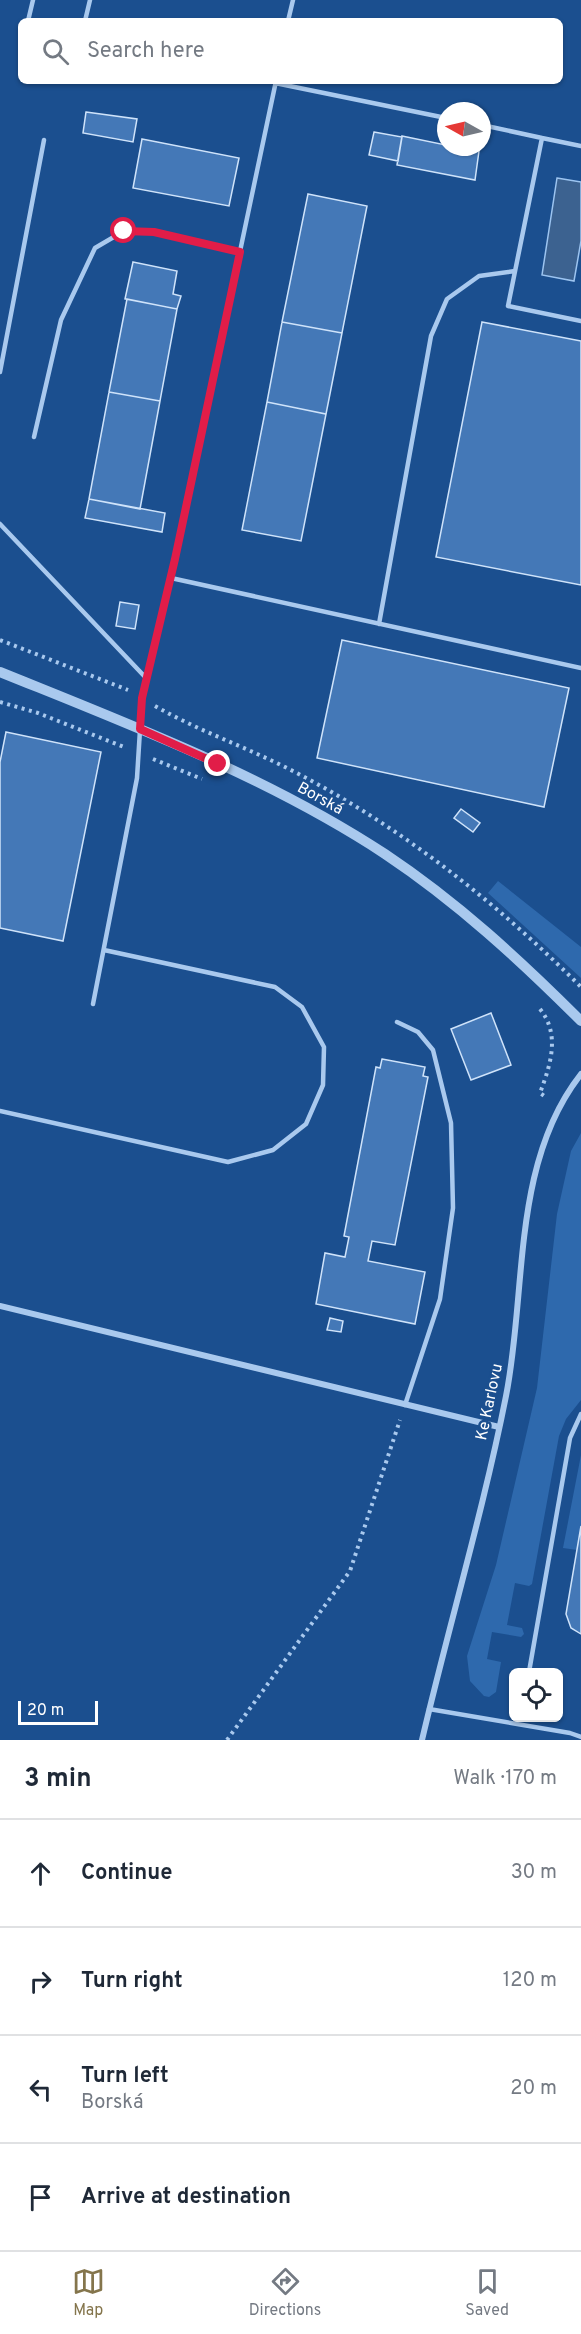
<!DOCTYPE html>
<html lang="en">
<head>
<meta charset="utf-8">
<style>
	body { margin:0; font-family:Overpass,sans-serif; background:#f6f6f7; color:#1f2937 }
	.controls { position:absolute; right:18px; bottom:18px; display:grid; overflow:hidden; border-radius:9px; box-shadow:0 2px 4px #0004 }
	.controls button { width:54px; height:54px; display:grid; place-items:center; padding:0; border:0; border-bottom:2px solid #e0e1e3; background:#fff; color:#1f2937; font:30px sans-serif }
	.compass { position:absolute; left:437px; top:102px; width:54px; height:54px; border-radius:50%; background:#fff; box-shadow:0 2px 4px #0004; rotate:278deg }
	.scale { position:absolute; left:18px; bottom:15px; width:80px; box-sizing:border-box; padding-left:6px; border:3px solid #fff; border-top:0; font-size:16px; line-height:21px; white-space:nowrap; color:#fff; -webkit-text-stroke:4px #1b4f8f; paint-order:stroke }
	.stop { position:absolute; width:18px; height:18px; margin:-14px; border:4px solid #e11d48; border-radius:50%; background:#fff }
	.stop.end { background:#e11d48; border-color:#fff; box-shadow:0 2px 6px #0008 }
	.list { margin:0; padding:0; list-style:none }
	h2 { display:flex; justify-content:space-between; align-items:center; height:78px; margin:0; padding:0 24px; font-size:26px }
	h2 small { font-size:20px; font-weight:400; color:#747a83 }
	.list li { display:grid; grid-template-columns:39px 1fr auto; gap:18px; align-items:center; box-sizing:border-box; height:108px; padding:0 24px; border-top:2px solid #e0e1e3 }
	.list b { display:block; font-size:22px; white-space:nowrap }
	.list p { margin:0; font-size:20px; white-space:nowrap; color:#747a83 }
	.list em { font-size:20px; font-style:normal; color:#747a83 }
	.icon { flex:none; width:33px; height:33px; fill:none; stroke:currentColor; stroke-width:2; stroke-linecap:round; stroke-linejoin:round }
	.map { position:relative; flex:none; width:581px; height:1740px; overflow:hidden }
	.search { position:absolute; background:#fff; box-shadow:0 2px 4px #0004; left:18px; right:18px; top:18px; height:66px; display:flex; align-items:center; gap:15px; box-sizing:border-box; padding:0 21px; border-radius:9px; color:#747a83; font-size:22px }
	.sheet { height:510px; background:#fff }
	nav { display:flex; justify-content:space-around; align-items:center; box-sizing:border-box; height:84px; border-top:2px solid #e0e1e3; background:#fff; font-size:16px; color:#747a83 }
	nav a { display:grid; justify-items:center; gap:3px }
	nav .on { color:#84754c }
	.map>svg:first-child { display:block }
</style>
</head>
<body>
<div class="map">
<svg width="581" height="1740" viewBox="0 0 581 1740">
	<rect width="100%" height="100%" fill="#1b4f8f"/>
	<!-- green -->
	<path fill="#2e69ad" d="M498 881 581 947V978L488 893Z
		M581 1133V1400L566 1419 559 1436 532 1584 529 1586 515 1583 507 1625 522 1628 524 1634 521 1637 492 1632 487 1659 501 1662 496 1692 489 1697 484 1696 470 1681 467 1656 496 1565 537 1388 557 1214 571 1151Z
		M581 1455V1526L577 1550 563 1548Z"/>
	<!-- water -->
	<path fill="#3c6290" stroke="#9cc4f0" stroke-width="1.5" d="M557 178 581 182V241L574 281 542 275Z"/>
	<!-- building -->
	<path fill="#4478b7" stroke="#cfe3fa" stroke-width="1.5" d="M86 112 137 119 133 142 83 133Z
		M374 132 402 137 398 161 369 155Z
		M402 136 446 145V147L479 151 475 180 397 165Z
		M142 139 239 158 229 206 133 188Z
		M308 194 367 206 342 333 282 322Z
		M133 262 177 271 173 294 181 296 177 309 125 299Z
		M127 299 177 309 160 401 109 392Z
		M282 322 342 333 326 414 267 402Z
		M482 322 581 341V585L436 557Z
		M109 392 160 401 140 509 89 499Z
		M267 402 326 414 301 541 242 530Z
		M89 499 165 513 162 532 85 518Z
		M120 602 139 605 135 629 116 626Z
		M342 640 569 688 544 807 317 758Z
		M6 732 101 752 63 941 0 928V762Z
		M461 809 480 823 473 832 454 818Z
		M491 1013 511 1065 471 1080 451 1029Z
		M382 1059 425 1067 423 1076 428 1077 395 1245 372 1241 368 1261 425 1272 415 1324 316 1304 325 1253 345 1257 349 1237 344 1236 376 1067 380 1068Z
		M330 1318 343 1321 341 1332 327 1330Z
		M581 1526V1634L571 1628 566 1614Z"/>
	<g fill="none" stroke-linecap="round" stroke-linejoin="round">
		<!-- path -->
		<path stroke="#a9c9ee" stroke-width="4" stroke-dasharray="3 4.5" stroke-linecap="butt" d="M0 640 128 690
			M0 702 38 713 124 747
			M155 706C197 730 243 746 287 768 396 823 495 901 581 987
			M153 759 202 779
			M540 1009C561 1035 550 1066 540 1093L547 1098
			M227 1740 350 1571 400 1420"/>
		<!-- service -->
		<path stroke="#a9c9ee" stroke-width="4.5" d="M28 21 33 0
			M85 21 90 0
			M288 21 293 0
			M275 83 446 118
			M482 125 542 138
			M581 146 542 138 508 306 581 321
			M0 372 44 140
			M34 437 61 320 95 248 124 231 154 232 239 252
			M0 524 147 679
			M171 578 581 668
			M379 624 431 336 447 299 479 276 515 271
			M93 1004 137 778 142 698 175 559 276 81
			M397 1022 418 1032 433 1050 451 1123 453 1208 440 1299 405 1405
			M0 1111 228 1162 273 1150 306 1124 323 1085 324 1047 302 1007 275 987 104 950
			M529 1672 570 1438 581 1414
			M429 1709 570 1733 581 1737"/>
		<!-- minor -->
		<path stroke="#a9c9ee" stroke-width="6" d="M0 1306 499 1427
			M422 1740C449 1625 483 1512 506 1396 527 1291 511 1163 581 1074"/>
		<!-- tertiary -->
		<path stroke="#a9c9ee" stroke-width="10" d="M0 672C131 725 266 776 385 854 457 902 520 960 581 1021"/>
	</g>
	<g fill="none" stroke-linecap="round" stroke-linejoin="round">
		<!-- route -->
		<path stroke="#e11d48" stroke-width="8" d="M124 231 154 232 240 252 175 559 142 698 140 729 218 764"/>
	</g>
	<g text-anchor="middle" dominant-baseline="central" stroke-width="5" stroke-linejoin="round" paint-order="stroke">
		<!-- street labels -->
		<g font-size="16" fill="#fff" stroke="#1b4f8f">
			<text transform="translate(320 799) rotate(29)">Borská</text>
			<text transform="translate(490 1402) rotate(-78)">Ke Karlovu</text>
		</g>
	</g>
</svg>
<div class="controls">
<button><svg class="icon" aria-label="locate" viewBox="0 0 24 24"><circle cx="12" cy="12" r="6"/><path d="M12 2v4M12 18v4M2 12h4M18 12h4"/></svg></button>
</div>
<svg class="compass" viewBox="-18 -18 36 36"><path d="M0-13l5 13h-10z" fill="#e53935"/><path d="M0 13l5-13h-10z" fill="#747a83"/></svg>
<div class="scale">20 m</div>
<div class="stop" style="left:124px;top:231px"></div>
<div class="stop end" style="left:218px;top:764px"></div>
<div class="search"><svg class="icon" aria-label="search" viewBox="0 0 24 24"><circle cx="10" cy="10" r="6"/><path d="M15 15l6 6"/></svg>Search here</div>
</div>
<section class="sheet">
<h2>3 min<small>Walk · 170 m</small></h2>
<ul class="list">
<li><svg class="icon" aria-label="ahead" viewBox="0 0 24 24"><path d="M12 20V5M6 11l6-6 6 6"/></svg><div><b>Continue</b></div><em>30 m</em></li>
<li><svg class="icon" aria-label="right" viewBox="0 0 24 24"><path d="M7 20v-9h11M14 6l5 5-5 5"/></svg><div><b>Turn right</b></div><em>120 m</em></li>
<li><svg class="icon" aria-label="left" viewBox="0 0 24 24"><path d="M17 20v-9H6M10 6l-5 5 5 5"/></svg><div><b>Turn left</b><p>Borská</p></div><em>20 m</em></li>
<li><svg class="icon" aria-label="arrive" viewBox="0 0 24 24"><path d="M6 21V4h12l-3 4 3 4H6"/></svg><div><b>Arrive at destination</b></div></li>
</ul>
</section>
<nav>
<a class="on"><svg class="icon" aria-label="map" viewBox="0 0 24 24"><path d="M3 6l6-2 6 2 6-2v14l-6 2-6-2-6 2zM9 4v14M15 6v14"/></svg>Map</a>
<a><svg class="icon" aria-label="directions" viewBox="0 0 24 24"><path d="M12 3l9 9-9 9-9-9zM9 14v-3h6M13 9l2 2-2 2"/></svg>Directions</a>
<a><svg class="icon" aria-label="saved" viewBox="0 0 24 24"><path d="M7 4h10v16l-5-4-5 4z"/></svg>Saved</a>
</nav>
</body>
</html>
